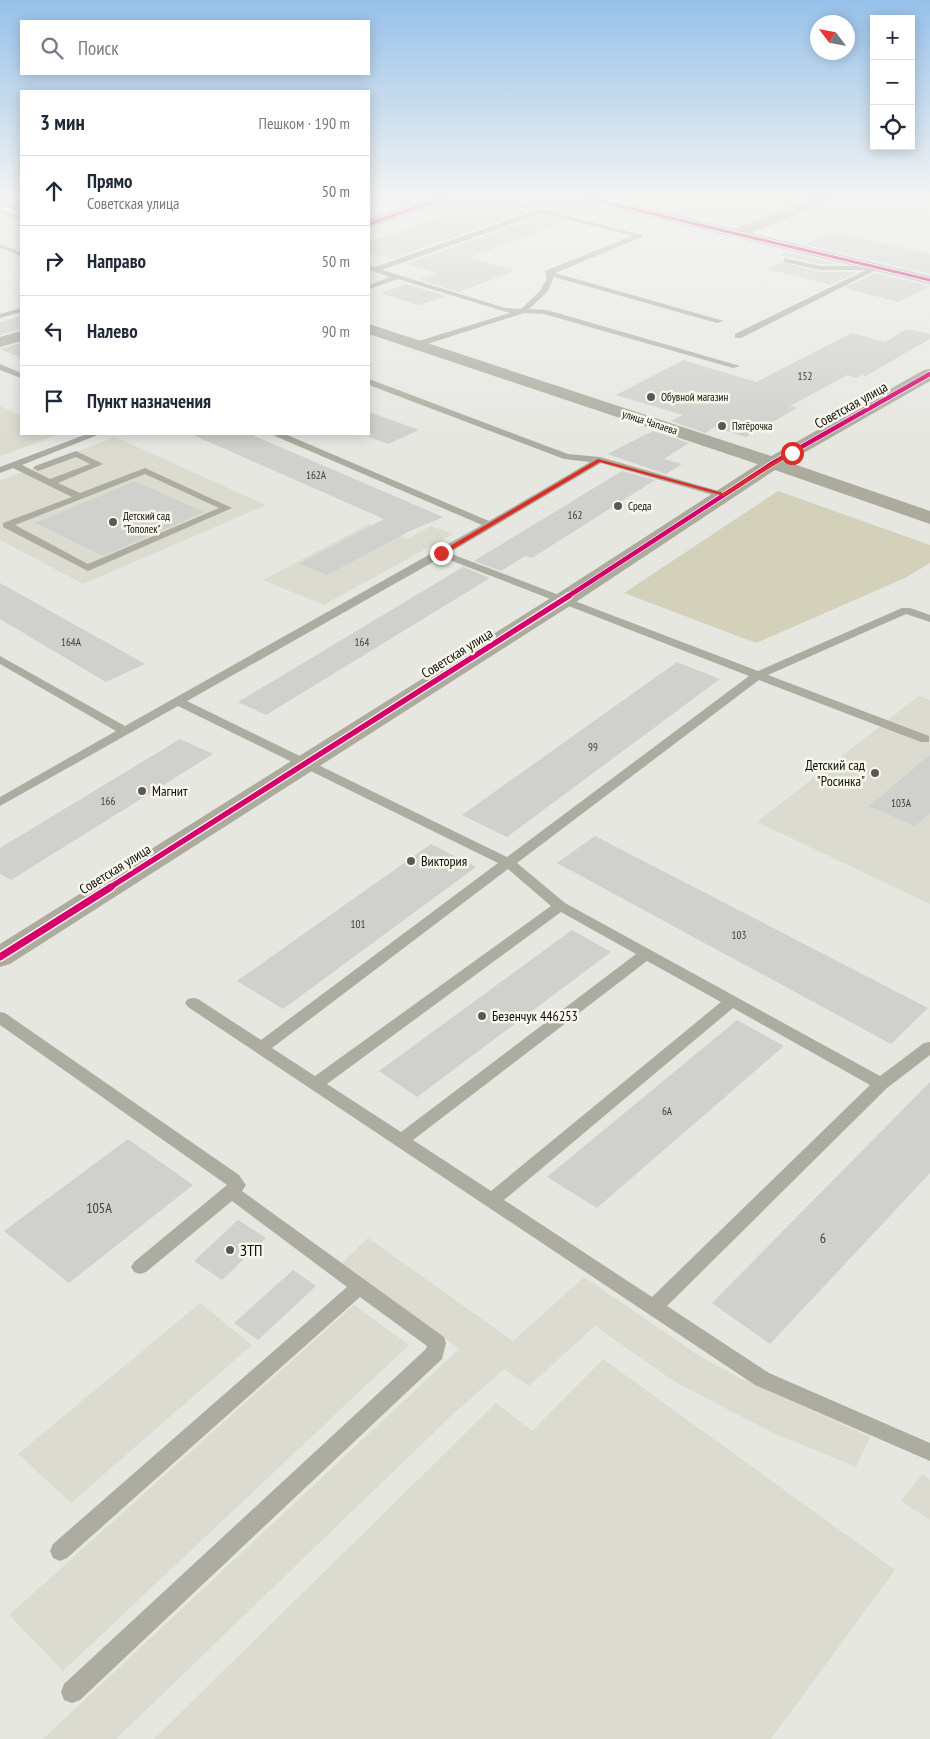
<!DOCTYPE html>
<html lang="ru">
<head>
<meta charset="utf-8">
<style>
	body { margin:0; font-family:"PT Sans Narrow",sans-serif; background:#f6f6f7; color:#1f2937 }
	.controls { position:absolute; right:15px; top:15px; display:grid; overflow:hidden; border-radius:0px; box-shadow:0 2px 12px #0003 }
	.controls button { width:45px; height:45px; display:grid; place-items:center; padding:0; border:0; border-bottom:1px solid #e0e1e3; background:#fff; color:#1f2937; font:25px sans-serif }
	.compass { position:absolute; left:810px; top:15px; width:45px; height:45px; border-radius:50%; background:#fff; box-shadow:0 2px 12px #0003; rotate:302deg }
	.stop { position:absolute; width:15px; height:15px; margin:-11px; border:4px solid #d93025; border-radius:50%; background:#fff }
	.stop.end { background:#d93025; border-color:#fff; box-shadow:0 1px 5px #0008 }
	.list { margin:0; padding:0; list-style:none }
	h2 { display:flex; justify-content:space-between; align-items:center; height:65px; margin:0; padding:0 20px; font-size:21px }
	h2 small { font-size:16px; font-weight:400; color:#747a83 }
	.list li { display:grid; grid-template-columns:32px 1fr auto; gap:15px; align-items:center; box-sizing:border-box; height:70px; padding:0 20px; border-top:1px solid #e0e1e3 }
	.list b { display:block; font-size:19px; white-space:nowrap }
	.list p { margin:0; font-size:16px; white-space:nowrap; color:#747a83 }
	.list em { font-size:16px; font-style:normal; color:#747a83 }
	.icon { flex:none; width:28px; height:28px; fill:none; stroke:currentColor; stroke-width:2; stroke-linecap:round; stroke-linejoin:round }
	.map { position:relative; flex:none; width:930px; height:1739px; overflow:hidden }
	.search { position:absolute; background:#fff; box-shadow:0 2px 12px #0003; left:20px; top:20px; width:350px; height:55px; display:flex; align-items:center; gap:12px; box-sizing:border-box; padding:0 18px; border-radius:0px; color:#747a83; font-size:19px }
	.panel { position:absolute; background:#fff; box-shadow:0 2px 12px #0003; left:20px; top:90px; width:350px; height:345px; border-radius:0px }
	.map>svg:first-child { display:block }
</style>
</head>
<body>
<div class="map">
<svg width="930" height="1739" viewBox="0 0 930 1739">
	<rect width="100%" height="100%" fill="#e7e7e2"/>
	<!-- built -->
	<path fill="#dcdbd0" d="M604 195H818L742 227Z
		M0 406 21 416V434H61L0 456Z
		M115 437 266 505 83 584 0 540V481Z
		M369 524 407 539 431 526 453 534 324 605 263 580Z
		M919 696 930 700V904L757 822Z
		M368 1238 513 1341 584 1277 701 1357 738 1377 870 1437 856 1467 773 1433 675 1382 595 1326 529 1386 504 1369 451 1416 116 1739H43L459 1349 342 1263Z
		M200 1303 252 1345 71 1503 18 1454Z
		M354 1305 409 1345 63 1671 9 1615Z
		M603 1359 895 1570 771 1739H154L496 1403 532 1431Z
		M922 1474 930 1480V1520L901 1501Z"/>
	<!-- green -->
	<path fill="#d3d1b9" d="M778 491 930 545V563L905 578 756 643 624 593Z"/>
	<!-- building -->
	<path fill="#d0d0cc" d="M384 195H434L400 206 383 202Z
		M460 195H474L476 197 528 211 391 259 369 253V242L439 217 421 212 457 200Z
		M493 195H550L602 208 579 217Z
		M542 215 567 221 470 257 515 271 458 292 418 279 437 273 406 264Z
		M835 232 930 254V274L805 244Z
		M787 252 839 264H820L781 255Z
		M782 262 820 272H858L831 285 767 269Z
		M875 273 930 286 898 302 844 288Z
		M406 284 446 296 419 305 380 293Z
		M21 316V329L0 335V322Z
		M906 329 930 334V339L864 377 863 374 856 378 847 375 790 406 797 408 746 437 714 427 705 433 671 421 683 415 616 395 683 360 756 382 852 333 885 342Z
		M21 343V358L0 349Z
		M369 412 419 430 388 444 369 437Z
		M653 431 689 443 664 459 682 464 666 474 607 454Z
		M191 434H250L443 517 410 531 327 575 299 564 384 519Z
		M622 471 655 480 532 558 525 556 501 571 474 561Z
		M135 481 204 512 103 556 36 523Z
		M463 567 490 578 266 715 238 702Z
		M0 583 145 664 106 682 0 619Z
		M677 662 720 679 507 837 462 815Z
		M180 739 213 754 11 880 0 874V848Z
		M930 755V813L915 826 869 806Z
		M595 836 928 1008 891 1044 557 863Z
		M431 844 476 867 283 1009 237 981Z
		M572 930 611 952 417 1097 379 1071Z
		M737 1020 784 1046 597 1208 547 1177Z
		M930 1082V1173L770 1344 712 1303Z
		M128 1139 193 1185 69 1283 4 1231Z
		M238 1220 266 1238 222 1280 194 1261Z
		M293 1270 316 1286 258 1340 234 1323Z"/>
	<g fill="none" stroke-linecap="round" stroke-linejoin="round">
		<!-- lane -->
		<path fill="#acaca1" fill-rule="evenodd" d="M476 195H486L642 235V237L555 273 724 321 717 323 554 277 548 291 529 309 547 310 740 366 733 368 544 314 524 313 418 347H412V343L510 313 398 279 369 289V285L390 277 369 270V266L375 267 534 211ZM542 213 633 236 545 271 547 278 540 291 521 309 505 308 382 270Z
			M0 209 21 216V220L0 213Z
			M0 244 21 252V256L0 248Z
			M784 258 820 266H876L880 268 741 338H735V334L866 270H820L784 262Z
			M21 308V312L0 318V314Z
			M0 364 21 373V378L0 370Z
			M369 379 568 454 600 457 726 493 728 495 723 498 720 497 601 463 449 553 758 671 902 608H910L930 615V622L906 614 768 675 929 736V742H921L759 680 517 863 565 903 880 1076 924 1043 930 1042V1055L887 1088 667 1306 769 1373 930 1443V1461L755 1385 188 1007 185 1003 188 999 193 998 198 999 261 1040 498 863 178 706 0 806V797L116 731 0 664V656L125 726 482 525 275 436 274 434H285L489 521 590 462 564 459 369 385ZM442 557 749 676 507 857 187 701ZM508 869 551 906 315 1076 272 1048ZM561 912 636 954 401 1132 327 1084ZM647 961 721 1002 491 1191 413 1140ZM733 1008 870 1085 652 1297 504 1200Z
			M87 434H100L22 465 50 479 90 464 76 457 38 471 33 468 35 466 76 451 103 464 58 483 80 493 145 468 232 508 88 571 3 527V523L72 497 13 468 0 473V467ZM145 474 219 508 88 564 15 525Z
			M0 1012 5 1013 239 1175 246 1185 242 1191 444 1337 446 1343 442 1359 80 1700 72 1703 64 1700 61 1692 64 1684 426 1349 427 1346 360 1297 67 1558 60 1561 53 1558 50 1551 53 1544 347 1287 232 1201 146 1272 140 1274 134 1272 131 1267 134 1262 227 1185 0 1025Z"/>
		<!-- street -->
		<path fill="#acaca1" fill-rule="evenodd" d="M0 195H7L21 204V214L0 202Z
			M439 195H458L456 198 369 228V219Z
			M567 195H590L736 229 820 195H837L836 198 751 233 930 276V284L574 199Z
			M369 324 780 459 782 463 780 467 773 469 766 467 369 334Z
			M21 331V341L0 347V337Z"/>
		<!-- secondary -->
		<path fill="#acab9e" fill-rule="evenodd" d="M930 369V381L788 462 930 511V524L775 470 573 604 10 964 0 967V944L557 594 766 459 924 370Z"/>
		<defs>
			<path id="cycleway-far3" d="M574 195 930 280
				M369 224 451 195"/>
			<path id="cycleway-far2" d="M567 597 773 463 930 374"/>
			<path id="cycleway-far1" d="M109 888 569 596"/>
			<path id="cycleway" d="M0 957 111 887"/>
		</defs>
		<!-- cycleway-far3 casing -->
		<use href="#cycleway-far3" stroke="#f7f7ec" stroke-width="5"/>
		<!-- cycleway-far2 casing -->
		<use href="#cycleway-far2" stroke="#f7f7ec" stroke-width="6"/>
		<!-- cycleway-far1 casing -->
		<use href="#cycleway-far1" stroke="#f7f7ec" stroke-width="8"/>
		<!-- cycleway casing -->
		<use href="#cycleway" stroke="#f7f7ec" stroke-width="10"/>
		<!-- cycleway-far3 -->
		<use href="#cycleway-far3" stroke="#d6006c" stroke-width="3"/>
		<!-- cycleway-far2 -->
		<use href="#cycleway-far2" stroke="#d6006c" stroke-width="4.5"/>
		<!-- cycleway-far1 -->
		<use href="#cycleway-far1" stroke="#d6006c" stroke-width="5.5"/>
		<!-- cycleway -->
		<use href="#cycleway" stroke="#d6006c" stroke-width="7"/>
	</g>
	<!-- sky -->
	<linearGradient id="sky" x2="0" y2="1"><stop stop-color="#97c1ea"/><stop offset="0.45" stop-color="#f4f4f2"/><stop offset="1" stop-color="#f4f4f2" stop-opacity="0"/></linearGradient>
	<rect width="930" height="438" fill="url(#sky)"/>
	<!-- route -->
	<path fill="#d93025" d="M790 452 794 453 724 496 600 462 443 555 438 553 598 459 723 493Z"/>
	<!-- markers -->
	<g fill="#5a5956" stroke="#f7f7ec" stroke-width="2">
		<circle cx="651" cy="397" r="5"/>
		<circle cx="722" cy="426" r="5"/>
		<circle cx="618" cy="506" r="5"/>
		<circle cx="113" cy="522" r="5"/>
		<circle cx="875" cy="773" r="5"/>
		<circle cx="142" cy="791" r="5"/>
		<circle cx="411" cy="861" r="5"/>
		<circle cx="482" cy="1016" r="5"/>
		<circle cx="230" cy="1250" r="5"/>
	</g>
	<g text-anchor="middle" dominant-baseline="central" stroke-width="5" stroke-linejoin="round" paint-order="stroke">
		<!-- number labels -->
		<g font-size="11" fill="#40403c">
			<text x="805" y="376">152</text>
			<text x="316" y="475">162А</text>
			<text x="575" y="515">162</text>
			<text x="71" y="642">164А</text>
			<text x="362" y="642">164</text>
			<text x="593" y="747">99</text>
			<text x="108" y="801">166</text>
			<text x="901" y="803">103А</text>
			<text x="358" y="924">101</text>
			<text x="739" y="935">103</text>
			<text x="667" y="1111">6А</text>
		</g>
		<!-- far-poi labels -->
		<g font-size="11" fill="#0e0d0a" stroke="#f7f7ec" text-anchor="start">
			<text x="661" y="397">Обувной магазин</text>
			<text x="732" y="426">Пятёрочка</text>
			<text x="628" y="506">Среда</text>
			<text x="123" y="516">Детский сад<tspan x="123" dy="13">"Тополек"</tspan></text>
		</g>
		<!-- far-street labels -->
		<g font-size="11" fill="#0e0d0a" stroke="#f7f7ec">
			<text transform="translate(650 422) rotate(18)">улица Чапаева</text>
		</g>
		<!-- street labels -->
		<g font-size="14" fill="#0e0d0a" stroke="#f7f7ec">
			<text transform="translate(851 405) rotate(-29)">Советская улица</text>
			<text transform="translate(457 653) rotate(-32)">Советская улица</text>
			<text transform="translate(115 869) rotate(-32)">Советская улица</text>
		</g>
		<!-- poi labels -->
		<g font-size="14" fill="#0e0d0a" stroke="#f7f7ec" text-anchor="start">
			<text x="865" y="765" text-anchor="end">Детский сад<tspan x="865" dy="16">"Росинка"</tspan></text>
			<text x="152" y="791">Магнит</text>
			<text x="421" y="861">Виктория</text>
			<text x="492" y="1016">Безенчук 446253</text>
		</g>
		<!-- near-number labels -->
		<g font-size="14" fill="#40403c">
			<text x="99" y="1208">105А</text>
			<text x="823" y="1238">6</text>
		</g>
		<!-- near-poi labels -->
		<g font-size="16" fill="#0e0d0a" stroke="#f7f7ec" text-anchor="start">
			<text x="240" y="1250">ЗТП</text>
		</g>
	</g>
</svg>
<div class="controls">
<button>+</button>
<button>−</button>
<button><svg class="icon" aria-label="locate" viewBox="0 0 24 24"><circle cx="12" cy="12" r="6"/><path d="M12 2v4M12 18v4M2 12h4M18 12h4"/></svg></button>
</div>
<svg class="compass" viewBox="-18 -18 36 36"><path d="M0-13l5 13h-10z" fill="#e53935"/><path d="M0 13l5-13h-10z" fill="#747a83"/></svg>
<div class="stop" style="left:792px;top:453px"></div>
<div class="stop end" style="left:441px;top:553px"></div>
<div class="search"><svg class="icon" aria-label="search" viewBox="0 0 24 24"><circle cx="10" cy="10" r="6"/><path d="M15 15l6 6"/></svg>Поиск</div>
<section class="panel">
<h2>3 мин<small>Пешком · 190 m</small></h2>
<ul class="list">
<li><svg class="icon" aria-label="ahead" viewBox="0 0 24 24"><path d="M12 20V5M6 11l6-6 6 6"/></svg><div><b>Прямо</b><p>Советская улица</p></div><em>50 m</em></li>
<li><svg class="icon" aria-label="right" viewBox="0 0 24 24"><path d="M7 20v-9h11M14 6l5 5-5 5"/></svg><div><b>Направо</b></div><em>50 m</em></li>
<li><svg class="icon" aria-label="left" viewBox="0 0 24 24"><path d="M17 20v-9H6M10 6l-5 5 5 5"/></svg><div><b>Налево</b></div><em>90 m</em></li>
<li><svg class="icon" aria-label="arrive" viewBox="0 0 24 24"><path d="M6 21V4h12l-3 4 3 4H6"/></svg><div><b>Пункт назначения</b></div></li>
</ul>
</section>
</div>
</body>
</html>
